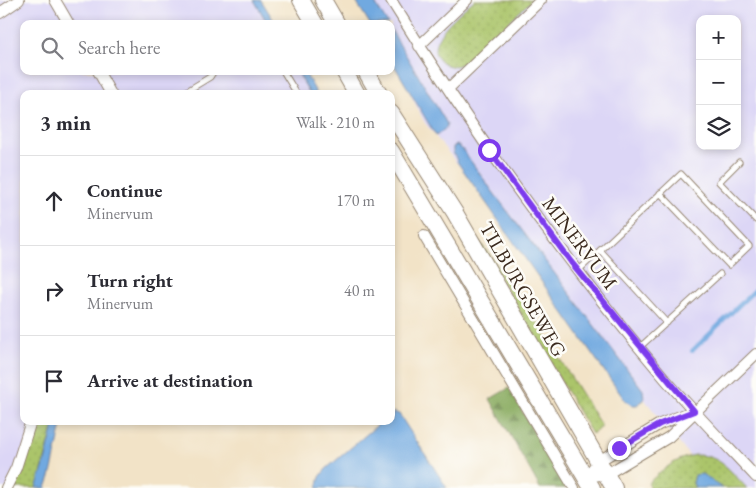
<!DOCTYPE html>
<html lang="en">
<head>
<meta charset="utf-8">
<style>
	body { margin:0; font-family:"EB Garamond",serif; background:#f7f7f7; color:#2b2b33 }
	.controls { position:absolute; right:15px; top:15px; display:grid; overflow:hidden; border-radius:10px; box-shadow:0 2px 8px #0003 }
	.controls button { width:45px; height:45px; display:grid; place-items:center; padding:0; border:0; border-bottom:1px solid #e1e1e2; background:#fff; color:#2b2b33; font:25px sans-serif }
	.stop { position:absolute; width:15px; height:15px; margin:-11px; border:4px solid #7c3aed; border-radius:50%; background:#fff }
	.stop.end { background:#7c3aed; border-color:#fff; box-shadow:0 1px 5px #0008 }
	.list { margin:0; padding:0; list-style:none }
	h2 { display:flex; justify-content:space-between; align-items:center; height:65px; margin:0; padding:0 20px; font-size:21px }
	h2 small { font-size:16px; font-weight:400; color:#7c7c81 }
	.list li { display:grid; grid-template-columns:32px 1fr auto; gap:15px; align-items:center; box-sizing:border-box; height:90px; padding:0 20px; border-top:1px solid #e1e1e2 }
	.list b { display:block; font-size:19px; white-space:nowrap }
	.list p { margin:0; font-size:16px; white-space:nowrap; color:#7c7c81 }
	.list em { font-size:16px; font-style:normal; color:#7c7c81 }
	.icon { flex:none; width:28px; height:28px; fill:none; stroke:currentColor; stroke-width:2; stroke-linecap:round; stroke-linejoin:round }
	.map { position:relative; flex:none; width:756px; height:488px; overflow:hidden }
	.search { position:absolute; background:#fff; box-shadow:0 2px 8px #0003; left:20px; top:20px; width:375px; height:55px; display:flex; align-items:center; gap:12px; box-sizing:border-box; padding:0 18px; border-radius:10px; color:#7c7c81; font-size:19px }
	.panel { position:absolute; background:#fff; box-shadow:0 2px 8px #0003; left:20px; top:90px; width:375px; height:335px; border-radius:10px }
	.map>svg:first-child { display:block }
</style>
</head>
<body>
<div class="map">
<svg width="756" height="488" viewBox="0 0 756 488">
	<defs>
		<pattern id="grass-dots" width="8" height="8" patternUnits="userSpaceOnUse" patternTransform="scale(1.25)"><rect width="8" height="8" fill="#abc56b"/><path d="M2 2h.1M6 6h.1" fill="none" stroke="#94a95c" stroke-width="1.8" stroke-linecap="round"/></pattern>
		<pattern id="forest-firs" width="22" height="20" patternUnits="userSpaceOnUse" patternTransform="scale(1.25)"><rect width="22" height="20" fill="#88aa5f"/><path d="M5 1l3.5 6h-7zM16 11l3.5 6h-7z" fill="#708b4e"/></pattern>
	</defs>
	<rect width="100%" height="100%" fill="#fdfcf7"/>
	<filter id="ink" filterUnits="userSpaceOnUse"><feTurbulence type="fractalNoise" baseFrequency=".02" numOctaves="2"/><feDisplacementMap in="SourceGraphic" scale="10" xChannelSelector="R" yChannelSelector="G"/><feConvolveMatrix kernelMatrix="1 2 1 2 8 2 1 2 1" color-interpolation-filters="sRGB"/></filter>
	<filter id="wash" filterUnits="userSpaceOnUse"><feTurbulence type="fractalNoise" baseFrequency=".0096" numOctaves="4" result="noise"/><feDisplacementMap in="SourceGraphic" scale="20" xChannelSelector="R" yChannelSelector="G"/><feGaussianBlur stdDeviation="1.12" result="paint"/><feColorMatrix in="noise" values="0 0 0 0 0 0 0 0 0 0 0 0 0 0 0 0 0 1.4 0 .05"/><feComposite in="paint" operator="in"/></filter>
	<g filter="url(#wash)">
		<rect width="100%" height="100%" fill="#f2e3c7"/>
		<!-- built -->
		<path fill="#dcd6f6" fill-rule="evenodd" d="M0 0H255L269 24H24V71H298L311 94H24V421H55L36 488H0Z
			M363 0H756V488H715L425 123 391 56V24H375ZM700 19H737V146H700Z"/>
		<!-- grass -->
		<path fill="url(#grass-dots)" stroke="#737844" d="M474 0H532C517 14 503 28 488 42 480 50 472 60 461 64 455 67 449 67 443 63 417 45 462 11 474 0Z
			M473 233 522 298 602 427 592 434Z
			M38 421H55L39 481 36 488H15L29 452Z
			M695 455C721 455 730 471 747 488H723L715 483 695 475 693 483 695 488H651L648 483C664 469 674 459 695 455Z"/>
		<!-- forest -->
		<path fill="url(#forest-firs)" stroke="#626a3e" d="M509 388 566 488H540L490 399Z"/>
		<!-- water -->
		<path fill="#71a9e0" stroke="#566a7f" d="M254 0H261L276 24H268Z
			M355 0H373L388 24H370Z
			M391 30 447 124 446 128 436 136 391 60Z
			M297 71H304L317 94H310Z
			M457 145 462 149 493 192 643 390 644 400 637 405H631L624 399 458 163 453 152V147Z
			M393 412 399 414 447 488H317L320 477 326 469 382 421H391Z
			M55 421H63L51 474 46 488H36L44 465Z
			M702 474 723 488H695L693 483 695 475Z"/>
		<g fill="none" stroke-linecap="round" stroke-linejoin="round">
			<!-- stream -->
			<path stroke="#71a9e0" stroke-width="4" d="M692 351 756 289"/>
		</g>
	</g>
	<g filter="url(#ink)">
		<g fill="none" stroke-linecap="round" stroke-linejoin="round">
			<defs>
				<path id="lane" d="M283 71 297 94
					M182 94 210 77 214 71
					M739 162 719 182 756 220
					M600 250 667 323
					M578 271 681 174 749 246 729 265 660 193
					M640 347 720 274"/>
				<path id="street" d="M55 0 69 24
					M391 0C473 133 565 260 666 380 695 413 726 445 756 477
					M0 13 19 0
					M419 46 467 0
					M98 71 111 94
					M448 89 541 0
					M424 236 574 488
					M586 477 607 474 669 437 756 354
					M586 477 599 461 660 424 690 412
					M6 488 16 468 31 421"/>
				<path id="primary" d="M301 0 315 24
					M323 0 337 24
					M344 71 357 94
					M366 71 379 94
					M391 113 455 213 614 488
					M391 151 592 488"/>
			</defs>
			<!-- lane casing -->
			<use href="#lane" stroke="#968672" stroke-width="7"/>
			<!-- street casing -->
			<use href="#street" stroke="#968672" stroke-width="12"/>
			<!-- primary casing -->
			<use href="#primary" stroke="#968672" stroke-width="18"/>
			<!-- lane -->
			<use href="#lane" stroke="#fff" stroke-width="5"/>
			<!-- street -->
			<use href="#street" stroke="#fff" stroke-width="10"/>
			<!-- primary -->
			<use href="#primary" stroke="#fff" stroke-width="16"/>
		</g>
	</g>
	<g fill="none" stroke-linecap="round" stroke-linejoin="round" filter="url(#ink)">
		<!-- route -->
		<path stroke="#7c3aed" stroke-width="6" d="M489 150 571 262 694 411 660 424 619 448"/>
	</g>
	<g text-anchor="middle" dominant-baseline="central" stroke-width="5" stroke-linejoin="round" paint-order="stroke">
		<!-- street labels -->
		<g font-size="20" fill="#3b2a1e" stroke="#fdfcf7">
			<text transform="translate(580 243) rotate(53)">MINERVUM</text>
			<text transform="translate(523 289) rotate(60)">TILBURGSEWEG</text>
		</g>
	</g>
</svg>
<div class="controls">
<button>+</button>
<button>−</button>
<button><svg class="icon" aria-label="layers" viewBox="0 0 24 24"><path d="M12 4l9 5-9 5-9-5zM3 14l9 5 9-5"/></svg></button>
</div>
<div class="stop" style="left:489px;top:150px"></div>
<div class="stop end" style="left:619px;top:448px"></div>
<div class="search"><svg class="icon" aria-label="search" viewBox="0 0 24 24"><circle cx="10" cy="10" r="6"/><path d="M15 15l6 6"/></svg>Search here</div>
<section class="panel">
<h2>3 min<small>Walk · 210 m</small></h2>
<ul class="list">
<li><svg class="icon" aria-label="ahead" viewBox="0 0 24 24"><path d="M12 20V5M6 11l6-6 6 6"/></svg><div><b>Continue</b><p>Minervum</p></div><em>170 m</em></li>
<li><svg class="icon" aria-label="right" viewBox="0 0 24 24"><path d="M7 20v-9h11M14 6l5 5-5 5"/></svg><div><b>Turn right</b><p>Minervum</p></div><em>40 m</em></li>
<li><svg class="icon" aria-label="arrive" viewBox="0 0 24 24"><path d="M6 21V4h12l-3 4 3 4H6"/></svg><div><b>Arrive at destination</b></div></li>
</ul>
</section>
</div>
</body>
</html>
